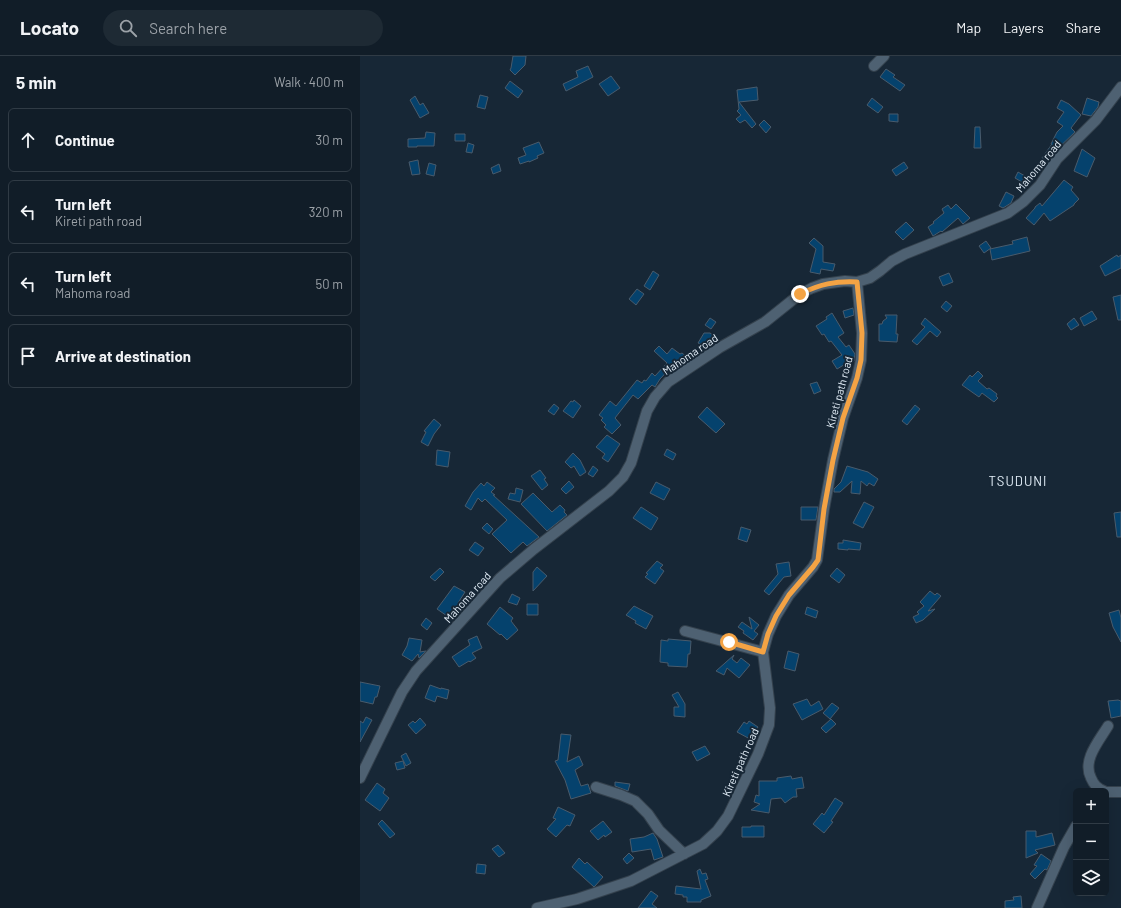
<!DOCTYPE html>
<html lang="en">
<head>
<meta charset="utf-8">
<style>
	body { margin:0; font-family:Barlow,sans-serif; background:#1e2a34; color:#f1f3f6 }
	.controls { position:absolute; right:12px; bottom:12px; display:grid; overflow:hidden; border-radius:6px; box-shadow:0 4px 16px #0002 }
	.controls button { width:36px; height:36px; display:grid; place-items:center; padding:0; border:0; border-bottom:1px solid #303b45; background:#111d28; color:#f1f3f6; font:20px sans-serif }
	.stop { position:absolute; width:12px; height:12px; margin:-9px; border:3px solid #f4a344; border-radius:50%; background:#fff }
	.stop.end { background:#f4a344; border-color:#fff; box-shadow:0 1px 4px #0008 }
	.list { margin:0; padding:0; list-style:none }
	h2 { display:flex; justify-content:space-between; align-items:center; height:52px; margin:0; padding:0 16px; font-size:17px }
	h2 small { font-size:13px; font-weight:400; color:#9ca2a8 }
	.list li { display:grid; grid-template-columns:26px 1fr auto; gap:12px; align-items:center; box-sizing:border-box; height:64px; margin:0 8px 8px; padding:0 8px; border:1px solid #303b45; border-radius:6px }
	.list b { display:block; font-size:15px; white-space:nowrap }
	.list p { margin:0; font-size:13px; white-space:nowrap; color:#9ca2a8 }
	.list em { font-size:13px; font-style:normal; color:#9ca2a8 }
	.icon { flex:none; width:22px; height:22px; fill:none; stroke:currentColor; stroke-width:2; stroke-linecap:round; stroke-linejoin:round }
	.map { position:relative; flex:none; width:761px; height:852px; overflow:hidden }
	header { display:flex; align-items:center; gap:24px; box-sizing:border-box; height:56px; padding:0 20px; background:#111d28; border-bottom:1px solid #303b45 }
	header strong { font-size:19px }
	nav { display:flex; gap:22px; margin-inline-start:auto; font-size:14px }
	.search { width:280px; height:36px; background:#1e2a34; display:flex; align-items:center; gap:10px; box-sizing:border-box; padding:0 14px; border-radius:22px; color:#9ca2a8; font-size:15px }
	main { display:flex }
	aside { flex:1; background:#111d28 }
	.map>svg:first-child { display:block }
</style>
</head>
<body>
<header>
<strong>Locato</strong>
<div class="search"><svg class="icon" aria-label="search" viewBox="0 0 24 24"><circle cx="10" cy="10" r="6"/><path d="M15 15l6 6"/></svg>Search here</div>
<nav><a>Map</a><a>Layers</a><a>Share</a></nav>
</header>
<main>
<aside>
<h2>5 min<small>Walk · 400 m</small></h2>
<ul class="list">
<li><svg class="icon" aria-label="ahead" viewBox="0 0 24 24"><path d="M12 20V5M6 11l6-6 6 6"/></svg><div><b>Continue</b></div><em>30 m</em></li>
<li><svg class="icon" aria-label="left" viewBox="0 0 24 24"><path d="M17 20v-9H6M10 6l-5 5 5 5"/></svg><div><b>Turn left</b><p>Kireti path road</p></div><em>320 m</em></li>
<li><svg class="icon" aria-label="left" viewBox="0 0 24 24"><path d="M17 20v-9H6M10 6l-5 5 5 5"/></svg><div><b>Turn left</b><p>Mahoma road</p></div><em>50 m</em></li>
<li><svg class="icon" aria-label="arrive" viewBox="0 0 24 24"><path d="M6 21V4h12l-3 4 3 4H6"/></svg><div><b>Arrive at destination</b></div></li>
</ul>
</aside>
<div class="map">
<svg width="761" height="852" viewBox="0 0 761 852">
	<rect width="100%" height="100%" fill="#172736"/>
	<!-- building -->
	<path fill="#05426d" stroke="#495b6c" d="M153 0H166L165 9 155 19 150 14 151 12Z
		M228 10 233 21 206 35 203 28 218 21 216 15Z
		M526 13 535 19 533 21 545 29 540 35 520 21Z
		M251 20 260 32 248 40 239 28Z
		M150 25 163 35 158 42 145 32Z
		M397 31 398 44 379 46 396 68 392 72 385 64 380 67 376 63 381 59 377 55 379 53 377 34Z
		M120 39 128 41 125 53 117 51Z
		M55 40 60 49 63 47 69 57 60 62 50 44Z
		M512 42 523 51 518 57 507 49Z
		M727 42 739 46 738 51 731 60 722 58Z
		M701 44 709 48 721 59 711 72 715 76 692 98 688 105 682 102 692 88H691L697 76 703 70 697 66 704 56 697 52Z
		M529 58H538V66L529 65Z
		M404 64 411 71 406 77 399 69Z
		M615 71H620L621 92H614Z
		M66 76 75 77 74 90H57V91H48V83L65 82Z
		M95 78H105V85H95Z
		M179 86 184 97 177 100 178 102 169 106V105L160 108 158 102 166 99 163 92Z
		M108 87 114 89 112 97 106 96Z
		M722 93 735 102 727 121 714 115Z
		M58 104 60 118 52 119 49 106Z
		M544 106 548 112 536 120 532 114Z
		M69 107 76 109 74 120 66 118Z
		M139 108 141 115 133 118 131 112Z
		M658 116 665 120 662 126 655 122Z
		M704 124 713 131 711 134 719 143 714 148V149L690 165 684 157 674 169 666 162 675 152V151L680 147 682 150Z
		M646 136 654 140 651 147 643 152 639 150Z
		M596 148 610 162 603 168 598 162 582 176 581 175 573 180 568 171 574 167 573 166 584 157 582 153 588 149 591 153Z
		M546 166 554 174 543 184 535 176Z
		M667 181 670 195 632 204 630 193 653 188 652 185Z
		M454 182 463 190V206L475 208 473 215 461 213 460 218 450 216 456 193 449 187Z
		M626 185 631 192 624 197 619 190Z
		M757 199 758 201 761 199V212L745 220 740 210Z
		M293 215 299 219 290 234 284 230Z
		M589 217 593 226 583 230 579 221Z
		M277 233 284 238 276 249 269 243Z
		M761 239V264H758L753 241Z
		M586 245 592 250 587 256 581 251Z
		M493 252 494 259 485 262 483 255Z
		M732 255 737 263 724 270 720 262Z
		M472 257 484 277 478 281 486 291 489 289 495 298 494 305 489 309 487 307 477 313 472 305 482 299 471 285 469 286 464 278 462 279 456 270 467 263 466 261Z
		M525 259H537L536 278H538L537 286 519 285V268H522L523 265 527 262Z
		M350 262 356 266 351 273 345 269Z
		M565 262 581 276 577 281 570 275 557 289 552 285 565 271 561 268Z
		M714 262 719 269 711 274 707 268Z
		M344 277H350L353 279 346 291 338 287Z
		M299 290 307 298 312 292 320 298 322 297 327 301 322 309 317 305 300 323 295 331 292 329 278 343 273 339 255 362 261 369 252 378 244 371 246 369 241 364 243 362 239 359 250 345 256 350 277 324 282 327 284 324 286 325 292 317 295 320 307 307 294 295Z
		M618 315 623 320 618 325 627 333 629 332 637 338 636 340 638 342 634 346 622 337 619 341 602 329 610 319 612 321Z
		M457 326 461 335 454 338 450 328Z
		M214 344 221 350 213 362 203 355 211 345 213 346Z
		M194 348 199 352 194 359 188 355Z
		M555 349 560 353 547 369 542 365Z
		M347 351 365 368 356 377 338 361Z
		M74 363 81 369 74 378 68 390 61 386 66 376 64 375Z
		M247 379 260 388 248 406 242 402 245 398 236 391Z
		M307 393 316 398 313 404 304 399Z
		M77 394 90 396 88 411 76 409Z
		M213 397 220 404 226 416 220 420 214 410 211 412 205 406Z
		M233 410 238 414 233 421 228 418Z
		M487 410 508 416 518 423 514 430 509 427 507 430 501 425 500 438 491 437 492 425 480 436H474V433L481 426Z
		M180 414 186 422 184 423 188 429 182 434 171 420Z
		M209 425 214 431 206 438 201 433Z
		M127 426 135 432 131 436 135 439H133L179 481 167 490 163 486 151 497 132 478 147 464 125 443 122 446 118 442 111 454 105 450 113 436 121 427 124 430Z
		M296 426 310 433 304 444 290 437Z
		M156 432 163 434 160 446 148 443 150 437 155 438Z
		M173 437 192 456 200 449 205 454 204 456 207 459 187 475 161 448Z
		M504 446 514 451 503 472 493 467Z
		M281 451 298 462 291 474 273 462Z
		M441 451H458L456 464H441Z
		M761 456V481H757L754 457Z
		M127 467 133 473 129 478 122 472Z
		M381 471 391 474 387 486 378 483Z
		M483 484 501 487 500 494 488 493V494L478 493V487H483Z
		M115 486 124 492 118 500 109 494Z
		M297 505 303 509 300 512 304 515 295 528 285 521 288 518 286 517Z
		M429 506 431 520 424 521 409 539 404 535 418 518 416 508Z
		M177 511 187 520 173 535V516Z
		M80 512 84 516 75 525 70 521Z
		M477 512 485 519 479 527 470 520Z
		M94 530 105 536 98 547 100 549 90 562 77 553Z
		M570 535 575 539 577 537 581 540 568 555 575 553 563 564 556 567 553 561 559 558 557 556 564 550 560 546Z
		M152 538 160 542 157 549 148 546Z
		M167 548H178V559H167Z
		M274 550 293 560 286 573 275 567 276 565 266 559Z
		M140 551 153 562 151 565 158 574 147 584 141 578 140 579 127 568Z
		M447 551 458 555 456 562 445 558Z
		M759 554 761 562V586L753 571 749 557Z
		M389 561 399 569 394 575 398 578 393 584 383 577 384 575 378 571 382 566 392 573Z
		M66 562 72 567 67 574 61 569Z
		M117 580 122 592 112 597 116 602 110 606 109 605 99 611 92 601 110 589 108 584Z
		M49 582 62 584 60 596 66 595 59 602 58 598 52 605 42 599 47 590Z
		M308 583 331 585 330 598H328L327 611 308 610V607L300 606 301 584 308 585Z
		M428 595 439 598 435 615 424 612Z
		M374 599 372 603 377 607 381 602 390 609 379 622 367 612 364 619 356 615Z
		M0 626 20 630 17 641H15L13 648 0 645Z
		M70 629 81 633V632L89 634 87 643 77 640 75 646 65 642Z
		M318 636 325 648V661L314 660V651H319L312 639Z
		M447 643 451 650 459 645 463 653 442 664 433 648Z
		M758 644 761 645V660L751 662 748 645Z
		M472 647 479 652 470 663 463 657Z
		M6 661 12 664 0 686V665L3 667Z
		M60 662 66 669 56 678 48 669 53 665 55 667Z
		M471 663 476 668 466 677 461 672Z
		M389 665 398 671 390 683 377 676 384 666 387 668Z
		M201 678 211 679 207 706 219 700 223 709 215 714 221 730 228 728 231 737 211 743 205 724 195 705 198 704Z
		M345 690 350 698 337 705 332 696Z
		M46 697 51 707 46 710 41 700Z
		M43 705 45 712 37 714 35 707Z
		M431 720 432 723 442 721 444 732 436 733 437 741H433L425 747 421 742 411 743 409 757 391 754 400 748 394 746 396 739 399 740V725H417V722Z
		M255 726 270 728 268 735 255 730Z
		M17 727 25 733 23 737 29 742 20 755 5 744Z
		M475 742 483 747 471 765 473 766 464 777 453 768 462 757 464 759Z
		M198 751 215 759 210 770 207 769 196 781 187 773 196 763 193 762Z
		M22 764 35 778 30 782 18 768Z
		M243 765 252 776 245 781 244 779 238 784 230 775Z
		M391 770H404V781H382V771H391Z
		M666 775H676V781L692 777 695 789 675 794 678 797 666 802Z
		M293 777 297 783 303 801 294 804 291 793 272 796 270 783 284 781Z
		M138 789 145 797 139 801 132 793Z
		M269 797 274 802 267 808 263 803Z
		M681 798 691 805 687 814 685 813 675 823 670 818 677 810 674 809Z
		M219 802 225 808 227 806 243 821 235 830 234 831 212 811Z
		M117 808 126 809 125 818 116 817Z
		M340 813 342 818 346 817 348 823 345 824 351 840 341 844V846H327V841H323V839L315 838 316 830 341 833 337 815Z
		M291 835 298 840 292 848 297 852H278Z
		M661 840 662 852H645V845L654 844 653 841Z"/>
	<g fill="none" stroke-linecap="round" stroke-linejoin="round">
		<defs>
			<path id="minor" d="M514 10 524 0
				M325 575 403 596
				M0 722 42 636 56 615 140 522 174 493 249 435 263 421 271 407 287 355 295 341 308 326 359 292 405 266 440 238 452 232 463 228 485 225 497 226 510 222 520 215 532 205 545 198 648 157 663 146 680 129 697 103 736 64 761 31
				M236 731 261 739 275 745 288 758 299 774 324 798
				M744 735C737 732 734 729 731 722 722 704 739 685 748 670
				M746 736H761
				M177 852 217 843 271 825 343 788 357 775 368 760 398 698 409 669 410 652 403 596 408 578 416 560 429 539 453 511 457 504 464 453 473 404 483 362 497 322 501 304 502 277 497 226
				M677 852 704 791 716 770"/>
		</defs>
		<!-- minor casing -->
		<use href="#minor" stroke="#34414d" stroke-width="12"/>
		<!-- minor -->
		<use href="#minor" stroke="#4e6172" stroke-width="10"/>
	</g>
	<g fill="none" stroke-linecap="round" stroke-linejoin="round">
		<!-- route -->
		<path stroke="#f4a344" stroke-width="5" d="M369 586 403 596 408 578 416 560 429 539 453 511 458 504 464 453 473 404 483 362 497 322 501 304 502 277 497 226C475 225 460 228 440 238"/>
	</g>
	<g text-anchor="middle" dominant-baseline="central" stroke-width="4" stroke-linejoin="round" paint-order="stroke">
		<!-- street labels -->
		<g font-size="11" fill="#e4eff9" stroke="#172736">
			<text transform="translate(678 110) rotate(-50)">Mahoma road</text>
			<text transform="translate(330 298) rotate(-34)">Mahoma road</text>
			<text transform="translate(479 336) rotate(-75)">Kireti path road</text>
			<text transform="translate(107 541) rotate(-48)">Mahoma road</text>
			<text transform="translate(380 706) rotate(-66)">Kireti path road</text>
		</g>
		<!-- quarter labels -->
		<g font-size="13" letter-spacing="1" fill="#e4eff9" stroke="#172736">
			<text x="658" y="425">TSUDUNI</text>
		</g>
	</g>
</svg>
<div class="controls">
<button>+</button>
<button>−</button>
<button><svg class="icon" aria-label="layers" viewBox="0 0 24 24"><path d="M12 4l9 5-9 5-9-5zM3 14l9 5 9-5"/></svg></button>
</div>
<div class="stop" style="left:369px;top:586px"></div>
<div class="stop end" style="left:440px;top:238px"></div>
</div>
</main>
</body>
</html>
